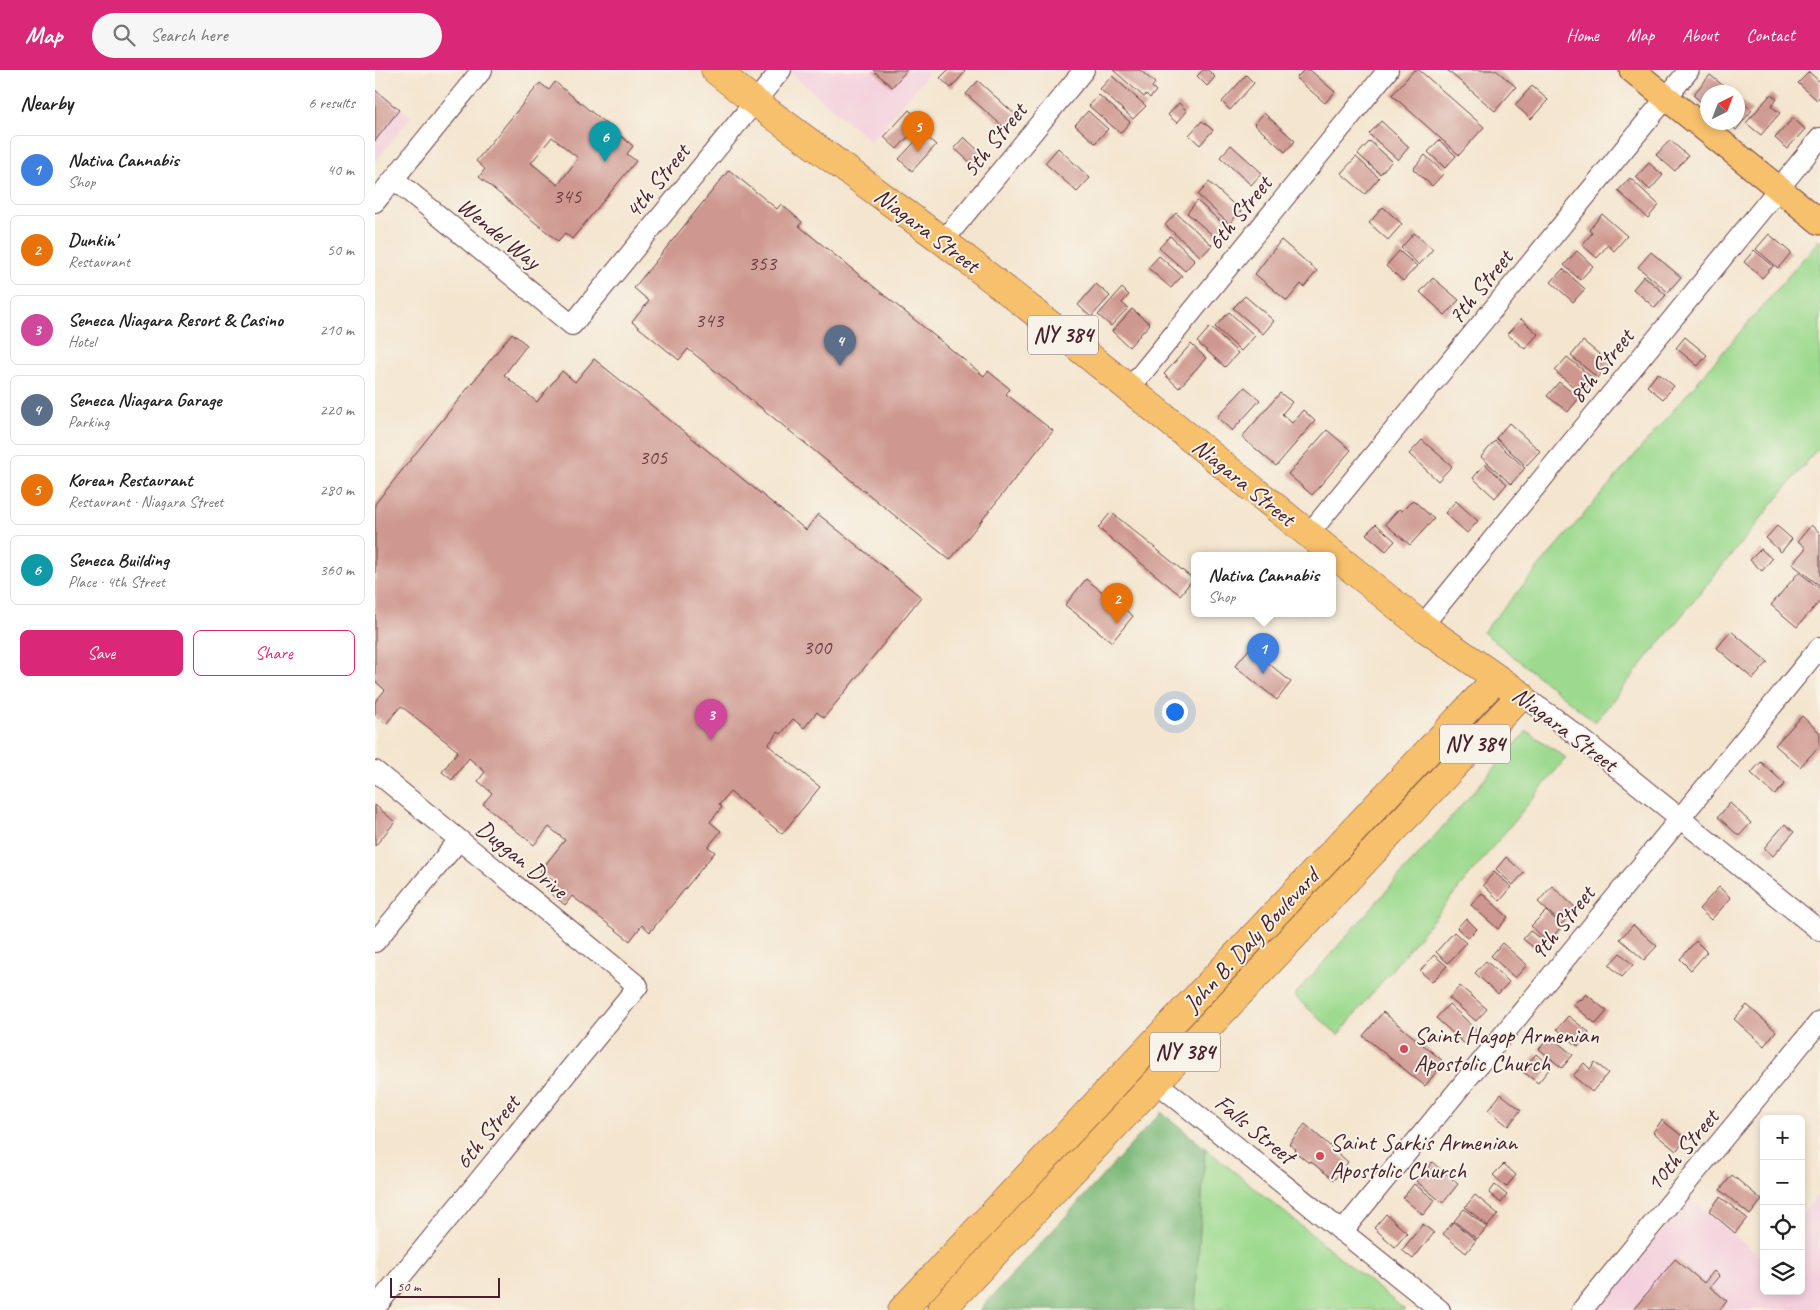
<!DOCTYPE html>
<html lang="en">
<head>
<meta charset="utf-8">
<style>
	body { margin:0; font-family:Caveat,sans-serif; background:#f6f6f6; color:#222 }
	.controls { position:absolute; right:15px; bottom:15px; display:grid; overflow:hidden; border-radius:8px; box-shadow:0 2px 8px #0003 }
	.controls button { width:45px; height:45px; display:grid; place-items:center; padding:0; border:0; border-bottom:1px solid #e0e0e0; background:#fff; color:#222; font:25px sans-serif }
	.compass { position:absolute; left:1325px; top:15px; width:45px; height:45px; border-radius:50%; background:#fff; box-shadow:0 2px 8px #0003; rotate:42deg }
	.scale { position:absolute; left:15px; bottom:12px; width:110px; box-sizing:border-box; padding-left:5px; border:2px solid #4a1f2b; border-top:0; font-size:14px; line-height:18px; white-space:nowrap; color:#4a1f2b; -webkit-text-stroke:4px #f7f3e8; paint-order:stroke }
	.you { position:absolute; left:799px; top:641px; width:18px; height:18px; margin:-12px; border:4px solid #fff; border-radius:50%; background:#1a73e8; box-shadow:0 0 0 8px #1a73e833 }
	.badge { display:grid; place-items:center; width:32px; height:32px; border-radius:50%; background:#db2777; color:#fff; font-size:16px; font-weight:700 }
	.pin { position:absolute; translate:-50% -41px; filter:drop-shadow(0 1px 2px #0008) }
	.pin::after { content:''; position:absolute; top:26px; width:18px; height:15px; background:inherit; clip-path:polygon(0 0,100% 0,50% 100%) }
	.popup { position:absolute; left:816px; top:482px; width:145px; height:65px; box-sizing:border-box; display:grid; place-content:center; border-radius:8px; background:#fff; filter:drop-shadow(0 1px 4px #0005); font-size:16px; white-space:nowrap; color:#767676 }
	.popup b { font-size:19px; color:#222 }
	.popup::after { content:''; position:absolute; left:50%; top:100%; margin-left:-10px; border:10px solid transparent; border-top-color:#fff }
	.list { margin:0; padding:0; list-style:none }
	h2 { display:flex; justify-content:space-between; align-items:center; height:65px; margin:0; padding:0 20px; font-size:21px }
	h2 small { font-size:16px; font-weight:400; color:#767676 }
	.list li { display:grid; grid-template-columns:32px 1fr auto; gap:15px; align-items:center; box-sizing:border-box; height:70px; margin:0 10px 10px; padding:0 10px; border:1px solid #e0e0e0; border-radius:8px }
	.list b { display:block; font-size:19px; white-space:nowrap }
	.list p { margin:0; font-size:16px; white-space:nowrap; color:#767676 }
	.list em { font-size:16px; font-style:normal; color:#767676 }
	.actions { display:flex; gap:10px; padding:15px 20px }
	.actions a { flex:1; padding:11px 0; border:1px solid #db2777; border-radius:8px; text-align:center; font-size:18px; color:#db2777 }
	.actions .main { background:#db2777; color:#fff }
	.icon { flex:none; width:28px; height:28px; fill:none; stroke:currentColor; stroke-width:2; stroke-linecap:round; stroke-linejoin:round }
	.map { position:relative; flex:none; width:1445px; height:1240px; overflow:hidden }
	header { display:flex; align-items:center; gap:30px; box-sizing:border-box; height:70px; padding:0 25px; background:#db2777; color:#fff }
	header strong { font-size:24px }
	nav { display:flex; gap:28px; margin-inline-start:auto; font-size:18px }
	.search { width:350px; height:45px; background:#f6f6f6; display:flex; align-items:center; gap:12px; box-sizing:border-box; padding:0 18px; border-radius:28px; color:#767676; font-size:19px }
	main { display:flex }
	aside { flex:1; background:#fff }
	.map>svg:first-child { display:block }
</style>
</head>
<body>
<header>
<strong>Map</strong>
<div class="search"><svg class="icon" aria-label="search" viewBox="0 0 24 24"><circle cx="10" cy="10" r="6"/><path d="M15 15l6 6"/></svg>Search here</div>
<nav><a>Home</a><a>Map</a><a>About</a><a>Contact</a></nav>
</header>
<main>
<aside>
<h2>Nearby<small>6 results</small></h2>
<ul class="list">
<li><span class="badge" style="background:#3f7fe0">1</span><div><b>Nativa Cannabis</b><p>Shop</p></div><em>40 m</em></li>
<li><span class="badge" style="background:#e8710a">2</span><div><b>Dunkin'</b><p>Restaurant</p></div><em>50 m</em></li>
<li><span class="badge" style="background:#d1479c">3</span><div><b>Seneca Niagara Resort &amp; Casino</b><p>Hotel</p></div><em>210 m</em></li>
<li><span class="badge" style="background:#5c6f8a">4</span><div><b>Seneca Niagara Garage</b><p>Parking</p></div><em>220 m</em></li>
<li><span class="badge" style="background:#e8710a">5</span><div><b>Korean Restaurant</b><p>Restaurant · Niagara Street</p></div><em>280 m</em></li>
<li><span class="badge" style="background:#0f9aa8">6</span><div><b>Seneca Building</b><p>Place · 4th Street</p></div><em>360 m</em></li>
</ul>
<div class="actions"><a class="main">Save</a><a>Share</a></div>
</aside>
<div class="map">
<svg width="1445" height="1240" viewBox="0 0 1445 1240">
	<rect width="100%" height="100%" fill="#f7f3e8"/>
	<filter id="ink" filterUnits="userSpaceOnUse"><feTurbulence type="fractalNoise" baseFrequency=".02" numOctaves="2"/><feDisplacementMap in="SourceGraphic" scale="10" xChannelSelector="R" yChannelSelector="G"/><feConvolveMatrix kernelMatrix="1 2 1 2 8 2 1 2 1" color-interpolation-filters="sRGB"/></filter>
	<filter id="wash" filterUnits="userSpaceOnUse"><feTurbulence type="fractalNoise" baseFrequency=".0096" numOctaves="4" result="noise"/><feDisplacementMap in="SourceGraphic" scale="20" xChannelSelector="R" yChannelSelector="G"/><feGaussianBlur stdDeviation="1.12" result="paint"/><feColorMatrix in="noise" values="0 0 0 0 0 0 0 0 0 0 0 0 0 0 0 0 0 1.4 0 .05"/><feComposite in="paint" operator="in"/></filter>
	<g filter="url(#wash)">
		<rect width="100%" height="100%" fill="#f4e5cf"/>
		<!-- built -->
		<path fill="#f4cfdd" d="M412 0H549L553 4 496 71Z
			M0 18 36 47 0 92Z
			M1445 1122V1240H1222L1314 1128 1389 1190V1221H1426V1145Z"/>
		<!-- green -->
		<path fill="#9dda8f" stroke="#747c5d" d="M1445 169V376L1220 652 1108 562Z
			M1152 661 1191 688 963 965 919 926Z
			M830 1078 1030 1240H820Z"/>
		<!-- forest -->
		<path fill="#7eba7a" stroke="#646c52" d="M786 1042 830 1078 820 1240H605Z"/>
		<g id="blocks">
			<!-- building -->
			<path fill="#ce978f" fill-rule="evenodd" d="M498 0H532L517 17Z
				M573 0H587L590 2 576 18 565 8Z
				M738 0H765L780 13 777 17 781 21 775 28 771 24 769 27Z
				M828 0H833L840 7 832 16 822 6Z
				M929 0H935L960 22 950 33 921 8Z
				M1039 0H1044L1109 57 1084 85 1017 25Z
				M1072 0H1121L1141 17 1120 41Z
				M1434 2 1445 12V26L1442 30 1423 13Z
				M871 5 879 13 855 40 847 32Z
				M1335 5 1356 22H1332V37L1318 25Z
				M737 6 771 36 758 49 725 19Z
				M603 11 642 46 631 59 591 24Z
				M180 12 258 76 252 84 261 91 197 169 190 163 183 171 104 107 110 99 101 91 165 13 174 20ZM177 67 203 88 183 115 156 93Z
				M1157 16 1173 30 1156 49 1140 35Z
				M0 20 24 40 0 71Z
				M1396 24 1402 29 1396 36 1405 43 1386 65 1371 53Z
				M724 25 755 52 745 63 714 36Z
				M1362 28 1377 40 1361 60 1352 52H1362Z
				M804 33 812 41 802 53 793 45Z
				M534 40 547 52 522 79 509 67Z
				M713 41 733 59 720 73 700 55Z
				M889 43 920 71 910 82 879 54Z
				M1418 48 1430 59 1412 79 1400 68Z
				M827 51 838 60 825 75 814 65Z
				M1006 51 1034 77 1023 90 994 64Z
				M548 63 561 75 537 101 524 89Z
				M589 67 608 85 599 96 579 78Z
				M1064 70 1081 86 1070 98 1053 82Z
				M1295 70 1313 86 1300 101 1281 85Z
				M995 71 1017 91 1005 104 983 84Z
				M856 75 887 103 876 115 845 87Z
				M683 78 715 108 702 122 670 93Z
				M1050 85 1069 103 1057 116 1038 99Z
				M981 87 1004 108 990 124 966 103Z
				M1274 93 1288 105 1275 120 1261 107Z
				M354 100 402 139 406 134 427 152 424 156 609 306 613 301 635 319 631 324 678 361 575 490 313 279 304 290 257 252 274 231 259 218Z
				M1255 108 1284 135 1273 148 1243 121Z
				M834 112 866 141 854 154 823 125Z
				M822 131 851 156 841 168 812 143Z
				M1008 137 1027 154 1013 170 994 153Z
				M801 143 837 175 826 187 790 155Z
				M1227 144 1252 166 1239 181 1233 175 1222 188 1207 175 1217 163 1214 160Z
				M1039 163 1058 179 1044 195 1026 178Z
				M1394 164 1416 183 1403 198 1381 179Z
				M795 166 820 190 810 201 784 178Z
				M906 170 942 201 929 217 926 214 912 231 880 204Z
				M1379 180 1398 196 1387 208 1369 192Z
				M1024 181 1042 196 1028 211 1011 196Z
				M1202 181 1218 196 1205 210 1189 195Z
				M1276 182 1306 207 1293 222 1263 197Z
				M784 186 807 206 796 218 773 198Z
				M1188 199 1210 219 1198 232 1176 212Z
				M1269 206 1291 225 1280 238 1258 219Z
				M1058 208 1084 230 1070 245 1045 222Z
				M721 214 735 226 716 247 703 235Z
				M747 218 754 225 747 233 753 238 736 256 723 245Z
				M870 226 899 251 888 264 858 238Z
				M757 239 775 254 754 277 737 261Z
				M854 242 880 266 866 281 840 257Z
				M1146 249 1163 264 1150 279 1132 264Z
				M835 257 863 283 850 297 822 272Z
				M137 263 152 275 129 305 162 332 187 301 200 312 219 289 431 460 443 444 546 527 449 648 442 642 429 658 418 649 406 664 403 662 393 675 445 717 407 764 355 722 344 735 347 737 335 752 346 761 333 777 340 782 275 862 267 855 255 871 197 826 190 835 173 821 180 812 165 801 190 770 174 757 159 775 108 734 117 723 103 711 110 702 94 688 77 710 67 702 83 681 26 636 11 654 0 645V632L10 620 0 611V434Z
				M1310 267 1332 285 1323 296 1301 278Z
				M1208 271 1235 293 1223 308 1196 286Z
				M816 274 831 288 804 318 789 304Z
				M1192 287 1220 310 1208 325 1180 301Z
				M1283 303 1299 316 1288 329 1272 316Z
				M1184 312 1204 328 1193 342 1172 326Z
				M870 317 885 330 857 361 842 347Z
				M905 323 917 332 907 344 917 353 928 340 940 351 901 396 867 367Z
				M1134 353 1165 381 1151 396 1121 368Z
				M952 360 976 380 937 425 913 404Z
				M1047 370 1077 396 1063 411 1034 384Z
				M1120 371 1150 398 1136 414 1106 387Z
				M1110 394 1132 414 1120 428 1098 408Z
				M1038 430 1059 449 1035 475 1010 454 1024 439 1027 441Z
				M1081 431 1103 451 1092 463 1070 443Z
				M736 442 818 509 805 525 723 458Z
				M1001 454 1020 471 1011 481 991 464Z
				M1436 455 1445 463V516L1417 494 1431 478 1423 471Z
				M1402 456 1417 469 1406 482 1391 468Z
				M1386 479 1397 489 1387 501 1375 490Z
				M1424 502 1445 519V531L1422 557 1396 535Z
				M711 509 758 546 737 572 690 535Z
				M1356 561 1393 592 1378 609 1342 578Z
				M875 578 916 612 902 630 860 596Z
				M1427 646 1445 663V675L1425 697 1400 675Z
				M1386 692 1410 714 1400 725 1376 703Z
				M1355 733 1376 753 1364 766 1343 747Z
				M0 735 20 752 0 776Z
				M1410 754 1419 762 1398 786 1389 778Z
				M1131 787 1149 803 1138 815 1121 799Z
				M1119 802 1137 817 1125 831 1108 815Z
				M1177 816 1201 838 1187 854 1163 832Z
				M1344 817 1356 828 1336 850 1324 839Z
				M1107 823 1133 847 1123 859 1096 835Z
				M1171 841 1187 856 1173 872 1156 856Z
				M1091 848 1102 859 1093 868 1082 858Z
				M1258 855 1282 876 1269 890 1245 869Z
				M1155 861 1170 872 1163 881 1148 869Z
				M1079 862 1091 873 1073 893 1061 882Z
				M1321 871 1332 882 1316 900 1305 889Z
				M1127 873 1152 895 1140 908 1116 886Z
				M1245 883 1258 895 1247 907 1234 895Z
				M1059 885 1072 896 1057 912 1045 901Z
				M1111 891 1134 912 1123 924 1100 903Z
				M1085 916 1112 939 1101 951 1074 928Z
				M1211 924 1232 941 1221 954 1198 935 1204 929 1206 930Z
				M1074 934 1102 960 1090 974 1061 948Z
				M1372 935 1401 961 1389 976 1359 949Z
				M1008 942 1069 992 1050 1016 988 966Z
				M1193 946 1214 962 1203 976 1182 959Z
				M1175 966 1198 985 1187 998 1164 979Z
				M1161 984 1176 997 1163 1013 1147 1001Z
				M1220 992 1233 1003 1217 1022 1198 1006 1209 993 1215 999Z
				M1126 1024 1146 1040 1133 1056 1113 1040Z
				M1287 1050 1311 1069 1301 1081 1278 1062Z
				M930 1054 973 1092 959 1110 935 1091 934 1093 919 1081 921 1079 914 1074Z
				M1057 1092 1083 1114 1068 1133 1041 1111Z
				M1129 1094 1141 1105 1131 1117 1118 1105Z
				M1357 1105 1387 1130 1375 1145 1345 1120Z
				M1039 1114 1060 1130 1048 1145 1028 1128Z
				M1120 1115 1132 1125 1126 1133 1114 1123Z
				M1100 1125 1123 1144 1113 1156 1090 1137Z
				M1345 1127 1372 1148 1360 1163 1334 1141Z
				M1089 1139 1112 1157 1102 1169 1079 1151Z
				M1011 1144 1032 1163 1020 1177 999 1158Z
				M1078 1152 1101 1170 1091 1183 1068 1164Z
				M1048 1154 1059 1163 1038 1189 1027 1180Z
				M1300 1189 1329 1213 1339 1201 1344 1206 1335 1217 1352 1231 1345 1240H1258Z"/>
		</g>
	</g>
	<g filter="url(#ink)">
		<use href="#blocks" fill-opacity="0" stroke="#643d44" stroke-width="1"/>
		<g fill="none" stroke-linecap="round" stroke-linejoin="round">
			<defs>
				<path id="minor" d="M19 109 197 255 406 0
					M0 132 107 0
					M568 171 709 0
					M755 318 1013 0
					M933 465 1314 0
					M1047 556 1445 68
					M1146 625 1178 647 1214 675 1445 861
					M0 701 263 916 0 1238
					M0 872 84 770
					M781 1012 1065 1240
					M967 1162 1445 577
					M1207 1240 1445 951"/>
				<path id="major" d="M1257 0 1445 152"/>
				<path id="highway" d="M340 0 380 32 568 171 662 244 1047 556 1146 625 566 1240
					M527 1240 1121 609"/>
			</defs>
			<!-- minor casing -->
			<use href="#minor" stroke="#643d44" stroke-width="22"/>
			<!-- major casing -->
			<use href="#major" stroke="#643d44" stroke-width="27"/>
			<!-- highway casing -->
			<use href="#highway" stroke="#643d44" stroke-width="29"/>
			<!-- minor -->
			<use href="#minor" stroke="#fff" stroke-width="20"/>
			<!-- major -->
			<use href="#major" stroke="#f7c06c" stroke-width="25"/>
			<!-- highway -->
			<use href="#highway" stroke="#f7c06c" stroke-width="28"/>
		</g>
	</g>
	<!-- markers -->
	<g fill="#d1495b" stroke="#f7f3e8" stroke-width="2">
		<circle cx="1029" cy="979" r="5"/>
		<circle cx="945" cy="1086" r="5"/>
	</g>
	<g text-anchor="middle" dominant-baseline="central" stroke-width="4" stroke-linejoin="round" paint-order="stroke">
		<!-- number labels -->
		<g font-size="21" fill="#6b3d44">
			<text x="192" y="126">345</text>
			<text x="387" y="193">353</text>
			<text x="334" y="250">343</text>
			<text x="278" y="387">305</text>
			<text x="442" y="577">300</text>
		</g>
		<!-- shield labels -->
		<g fill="#f7f3e8" stroke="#7e5f64" stroke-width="1">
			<rect x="653" y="245.5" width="70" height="39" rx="4"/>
			<rect x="1065" y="654.5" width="70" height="39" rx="4"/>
			<rect x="775" y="962.5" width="70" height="39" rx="4"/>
		</g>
		<g font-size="22" font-weight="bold" fill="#4a1f2b">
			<text x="688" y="265">NY 384</text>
			<text x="1100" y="674">NY 384</text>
			<text x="810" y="982">NY 384</text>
		</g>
		<!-- street labels -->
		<g font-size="24" fill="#4a1f2b" stroke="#f7f3e8">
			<text transform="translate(619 70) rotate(-51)">5th Street</text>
			<text transform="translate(282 111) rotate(-51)">4th Street</text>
			<text transform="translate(864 143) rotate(-51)">6th Street</text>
			<text transform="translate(552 160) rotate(37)">Niagara Street</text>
			<text transform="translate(124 163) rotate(39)">Wendel Way</text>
			<text transform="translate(1105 217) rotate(-51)">7th Street</text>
			<text transform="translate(1226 296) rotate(-51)">8th Street</text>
			<text transform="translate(869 412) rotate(39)">Niagara Street</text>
			<text transform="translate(1190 659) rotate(37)">Niagara Street</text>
			<text transform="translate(147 789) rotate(39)">Duggan Drive</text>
			<text transform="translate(1187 853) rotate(-51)">9th Street</text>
			<text transform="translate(876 870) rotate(-47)">John B. Daly Boulevard</text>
			<text transform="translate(880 1059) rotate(39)">Falls Street</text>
			<text transform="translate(112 1062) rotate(-51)">6th Street</text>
			<text transform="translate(1307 1080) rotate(-50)">10th Street</text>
		</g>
		<!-- poi labels -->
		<g font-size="24" fill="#4a1f2b" stroke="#f7f3e8" text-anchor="start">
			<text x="1039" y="965">Saint Hagop Armenian<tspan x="1039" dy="28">Apostolic Church</tspan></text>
			<text x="955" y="1072">Saint Sarkis Armenian<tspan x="955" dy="28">Apostolic Church</tspan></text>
		</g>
	</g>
</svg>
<div class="controls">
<button>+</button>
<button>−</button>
<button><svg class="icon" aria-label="locate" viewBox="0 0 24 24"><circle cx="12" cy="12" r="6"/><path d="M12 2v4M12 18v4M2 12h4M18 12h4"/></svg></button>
<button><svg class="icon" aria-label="layers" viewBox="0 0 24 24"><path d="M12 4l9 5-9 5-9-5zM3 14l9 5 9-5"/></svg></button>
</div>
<svg class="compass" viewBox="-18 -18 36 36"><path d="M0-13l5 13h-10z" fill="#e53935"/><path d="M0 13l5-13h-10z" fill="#767676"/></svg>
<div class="scale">50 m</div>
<div class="you"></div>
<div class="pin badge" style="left:888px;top:604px;background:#3f7fe0">1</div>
<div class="popup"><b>Nativa Cannabis</b>Shop</div>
<div class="pin badge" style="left:742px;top:554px;background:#e8710a">2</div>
<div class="pin badge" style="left:336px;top:670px;background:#d1479c">3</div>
<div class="pin badge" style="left:465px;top:296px;background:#5c6f8a">4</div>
<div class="pin badge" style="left:543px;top:82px;background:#e8710a">5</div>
<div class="pin badge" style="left:230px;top:92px;background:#0f9aa8">6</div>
</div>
</main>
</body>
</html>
